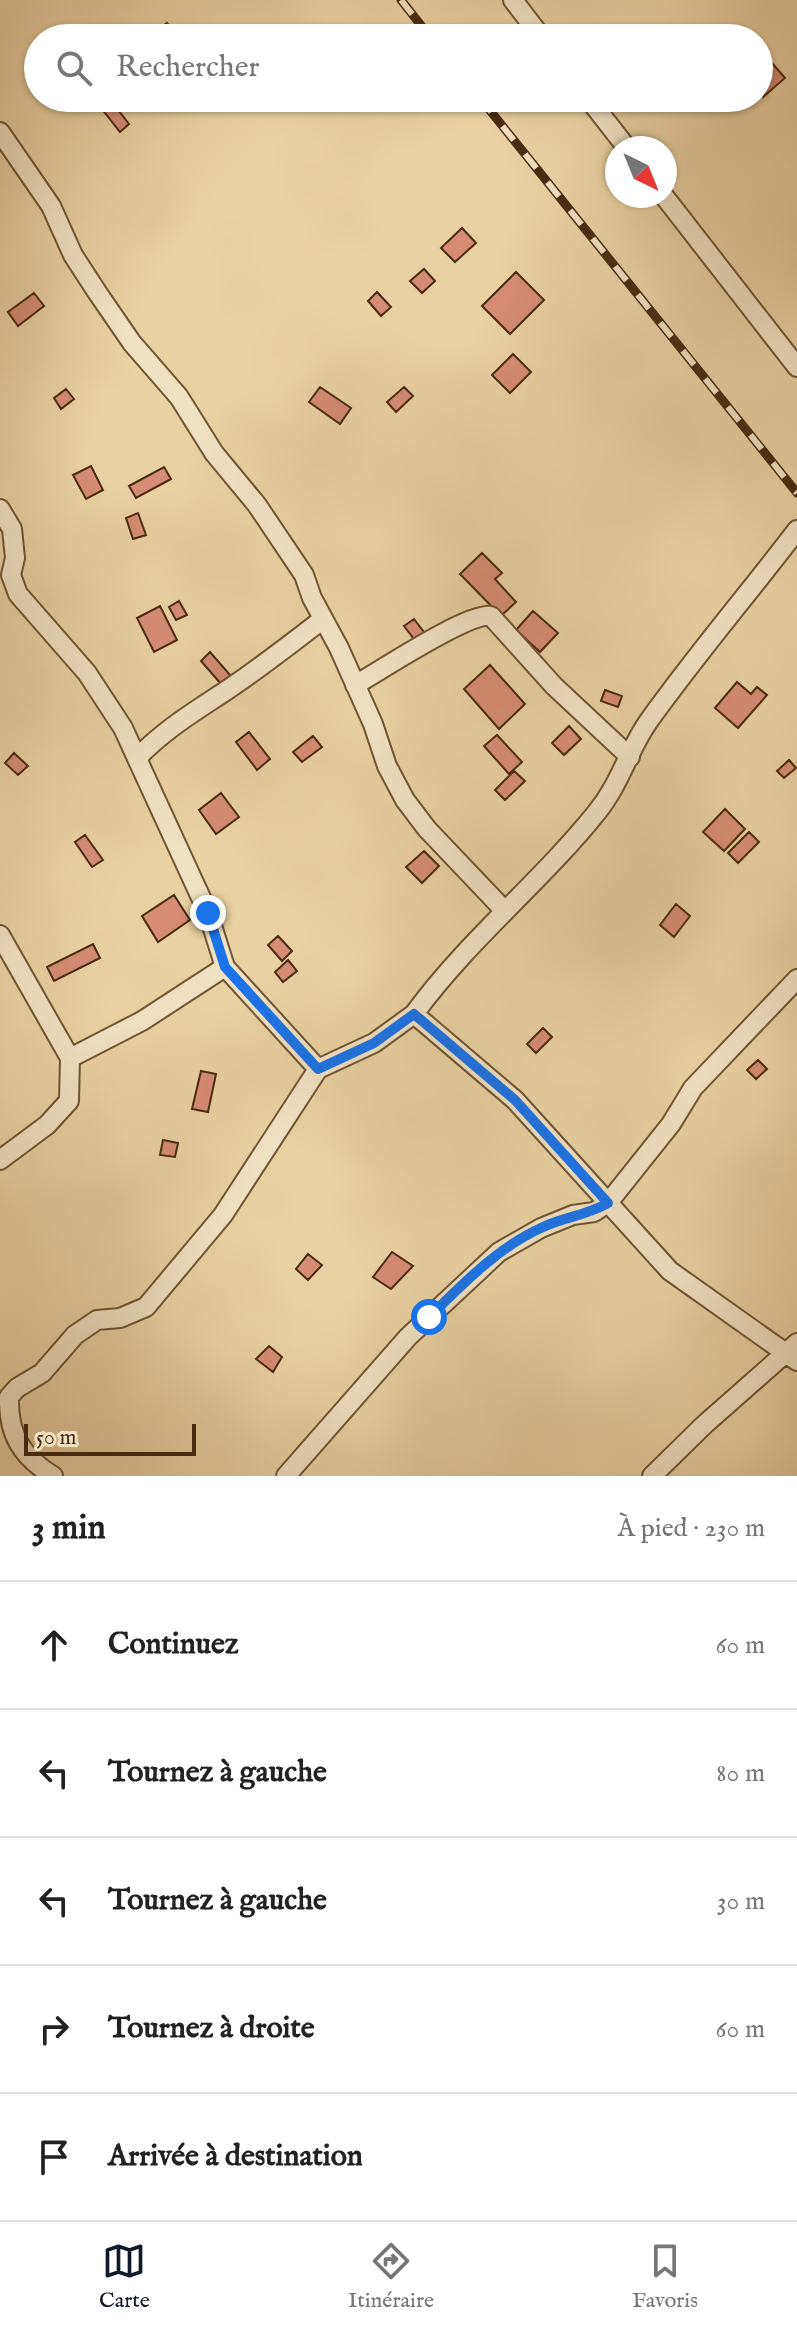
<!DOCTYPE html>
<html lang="fr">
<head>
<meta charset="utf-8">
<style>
	body { margin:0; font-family:"IM FELL English",serif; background:#f2f2f2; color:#222 }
	.compass { position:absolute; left:605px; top:136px; width:72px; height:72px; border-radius:50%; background:#fff; box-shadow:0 2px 6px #0004; rotate:137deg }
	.scale { position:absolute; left:24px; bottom:20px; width:172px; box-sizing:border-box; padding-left:8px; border:4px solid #482b11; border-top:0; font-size:22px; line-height:28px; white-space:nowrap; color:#482b11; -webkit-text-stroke:6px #f1e1c3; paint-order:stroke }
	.stop { position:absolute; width:24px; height:24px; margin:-18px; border:6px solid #1a73e8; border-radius:50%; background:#fff }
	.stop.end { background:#1a73e8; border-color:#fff; box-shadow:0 2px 8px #0008 }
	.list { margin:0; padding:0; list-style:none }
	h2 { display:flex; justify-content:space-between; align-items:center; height:104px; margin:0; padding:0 32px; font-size:34px }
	h2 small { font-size:26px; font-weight:400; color:#767676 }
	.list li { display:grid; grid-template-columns:52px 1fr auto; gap:24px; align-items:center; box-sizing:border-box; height:128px; padding:0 32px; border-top:2px solid #e0e0e0 }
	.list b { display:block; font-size:30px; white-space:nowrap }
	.list em { font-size:26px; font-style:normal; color:#767676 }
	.icon { flex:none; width:44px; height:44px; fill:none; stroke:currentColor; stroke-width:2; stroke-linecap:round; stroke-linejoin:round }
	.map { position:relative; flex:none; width:797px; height:1476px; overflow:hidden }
	.search { position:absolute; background:#fff; box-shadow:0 2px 6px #0004; left:24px; right:24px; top:24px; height:88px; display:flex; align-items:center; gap:20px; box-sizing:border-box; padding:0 28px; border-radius:44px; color:#767676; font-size:30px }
	.sheet { height:744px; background:#fff }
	nav { display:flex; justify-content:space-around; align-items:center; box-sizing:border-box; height:112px; border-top:2px solid #e0e0e0; background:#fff; font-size:22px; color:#767676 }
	nav a { display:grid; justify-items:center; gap:4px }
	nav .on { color:#111827 }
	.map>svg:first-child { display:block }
</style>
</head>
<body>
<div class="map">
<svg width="797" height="1476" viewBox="0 0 797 1476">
	<rect width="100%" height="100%" fill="#ead1a2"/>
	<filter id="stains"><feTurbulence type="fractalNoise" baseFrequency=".0025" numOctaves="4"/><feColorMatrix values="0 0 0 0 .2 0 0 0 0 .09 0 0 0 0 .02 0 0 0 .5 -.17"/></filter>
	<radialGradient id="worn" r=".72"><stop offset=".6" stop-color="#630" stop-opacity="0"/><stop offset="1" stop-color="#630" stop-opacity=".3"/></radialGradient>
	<!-- building -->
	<path fill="#d68c75" stroke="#482b11" stroke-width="2" d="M167 23 179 38H156L153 34Z
		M759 48 785 78 763 97 759 92Z
		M106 98H109L129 124 120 132 98 104Z
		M462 228 476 243 455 262 441 248Z
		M424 269 435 281 422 293 410 281Z
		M516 272 544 300 510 334 482 306Z
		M377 292 391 307 381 316 368 301Z
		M34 293 44 306 18 326 8 312Z
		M513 354 531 372 510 393 492 375Z
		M320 387 351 408 340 424 309 402Z
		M404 387 413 396 396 412 387 402Z
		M66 389 74 399 61 409 54 398Z
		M91 466 103 490 86 499 73 475Z
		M164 467 171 479 136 498 129 486Z
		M138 513 146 535 133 539 126 518Z
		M482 553 502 573 495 579 516 602 501 616 460 574Z
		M179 601 187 615 176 620 169 607Z
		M160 606 177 640 154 652 137 618Z
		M533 611 558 633 540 652 516 630Z
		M414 619 427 636 417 643 404 626Z
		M210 652 231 676 221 684 201 661Z
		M490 665 525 704 499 729 464 689Z
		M737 682 751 694 757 687 767 695 738 728 715 708Z
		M605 690 622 696 618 707 601 701Z
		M569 726 581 739 564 755 552 743Z
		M249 732 270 759 257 770 236 742Z
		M497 735 522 762 509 774 484 746Z
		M313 736 322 747 302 762 293 752Z
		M14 753 28 766 18 775 5 763Z
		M789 760 796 768 784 778 777 771Z
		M514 771 525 781 505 800 495 790Z
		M221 793 239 817 216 834 199 810Z
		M725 809 745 829 724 851 703 832Z
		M749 832 759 842 738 863 728 853Z
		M85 835 103 860 92 867 75 842Z
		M424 851 439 866 422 883 406 867Z
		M174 895 190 920 158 942 142 916Z
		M676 904 690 916 674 937 660 925Z
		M278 936 292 951 282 961 268 945Z
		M93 944 100 958 54 981 47 967Z
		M288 960 297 971 283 982 275 972Z
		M543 1028 552 1037 536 1053 527 1044Z
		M758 1060 767 1069 756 1079 747 1070Z
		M201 1071 216 1074 208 1112 192 1109Z
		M163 1140 178 1143 175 1157 160 1155Z
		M392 1252 413 1266 391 1289 373 1277Z
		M308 1254 322 1265 308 1280 296 1269Z
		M269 1346 282 1357 273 1372 256 1359Z"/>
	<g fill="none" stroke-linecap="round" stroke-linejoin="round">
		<defs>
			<path id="minor" d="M513 0 542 38
				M588 98 627 148
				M0 132 51 206 73 255 97 292 132 343 179 397 214 453 257 505 304 575 312 598 339 648 373 724 387 766 405 800 427 829 504 910
				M664 196 797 367
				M0 509 12 529 15 558 11 575 18 594 87 673 123 728 208 913 225 967
				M355 685C380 671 468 612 491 616L554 686 630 757
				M137 758C165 729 194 712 227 690 260 668 292 643 323 619
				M0 935 70 1058 142 1021 225 967 318 1069 374 1043 414 1014 515 1100 670 1271 797 1361
				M414 1014C468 940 540 883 597 812 620 784 628 751 648 722 695 656 748 594 797 530
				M0 1160 47 1125 69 1101 70 1058
				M53 1476C21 1456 8 1434 9 1397L17 1388 42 1373 75 1335 97 1320 120 1318 146 1307 223 1215 318 1069
				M286 1476 408 1337 499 1252 541 1228 573 1215 594 1212 608 1203 671 1124 693 1088 797 979
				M652 1476 704 1425 797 1343"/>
		</defs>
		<!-- minor casing -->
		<use href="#minor" stroke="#705435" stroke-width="22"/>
		<!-- minor -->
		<use href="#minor" stroke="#f1e1c3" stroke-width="18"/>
		<defs>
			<path id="rail" d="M401 0 431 38
				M480 98 797 493"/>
		</defs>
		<!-- rail casing -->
		<use href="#rail" stroke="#482b11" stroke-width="9"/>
		<!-- rail -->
		<use href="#rail" stroke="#f1e1c3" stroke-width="6" stroke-dasharray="18" stroke-linecap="butt"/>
	</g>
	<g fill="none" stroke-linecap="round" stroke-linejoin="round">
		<!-- route -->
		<path stroke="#1a73e8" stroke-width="10" d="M208 913 225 967 318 1069 374 1043 414 1014 515 1100 608 1203C588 1215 564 1217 543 1227 498 1247 464 1283 429 1317"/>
	</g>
	<rect width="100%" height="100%" filter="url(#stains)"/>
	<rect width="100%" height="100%" fill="url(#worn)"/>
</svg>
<svg class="compass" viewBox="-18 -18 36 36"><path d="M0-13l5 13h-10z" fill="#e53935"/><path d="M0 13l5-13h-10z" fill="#767676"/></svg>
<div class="scale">50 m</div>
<div class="stop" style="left:429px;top:1317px"></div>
<div class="stop end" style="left:208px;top:913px"></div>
<div class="search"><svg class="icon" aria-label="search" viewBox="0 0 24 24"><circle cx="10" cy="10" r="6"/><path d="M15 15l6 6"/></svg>Rechercher</div>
</div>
<section class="sheet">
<h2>3 min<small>À pied · 230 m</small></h2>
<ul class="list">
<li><svg class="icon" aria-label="ahead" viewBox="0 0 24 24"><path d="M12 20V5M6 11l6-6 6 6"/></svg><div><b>Continuez</b></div><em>60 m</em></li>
<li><svg class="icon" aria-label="left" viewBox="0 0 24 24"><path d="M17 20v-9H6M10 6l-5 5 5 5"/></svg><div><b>Tournez à gauche</b></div><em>80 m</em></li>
<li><svg class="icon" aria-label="left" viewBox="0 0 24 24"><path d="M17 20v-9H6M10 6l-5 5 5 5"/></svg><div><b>Tournez à gauche</b></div><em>30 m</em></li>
<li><svg class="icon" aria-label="right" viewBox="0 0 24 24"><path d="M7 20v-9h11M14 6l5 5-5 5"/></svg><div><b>Tournez à droite</b></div><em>60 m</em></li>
<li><svg class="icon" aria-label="arrive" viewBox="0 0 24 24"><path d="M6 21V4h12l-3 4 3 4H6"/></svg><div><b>Arrivée à destination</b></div></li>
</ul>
</section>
<nav>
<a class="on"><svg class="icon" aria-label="map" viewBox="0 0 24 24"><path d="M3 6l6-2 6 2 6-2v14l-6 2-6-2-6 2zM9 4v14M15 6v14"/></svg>Carte</a>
<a><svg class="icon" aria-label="directions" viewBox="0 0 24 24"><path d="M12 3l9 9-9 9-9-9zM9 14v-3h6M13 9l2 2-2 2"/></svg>Itinéraire</a>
<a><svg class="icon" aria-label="saved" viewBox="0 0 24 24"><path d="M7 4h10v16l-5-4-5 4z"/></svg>Favoris</a>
</nav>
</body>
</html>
